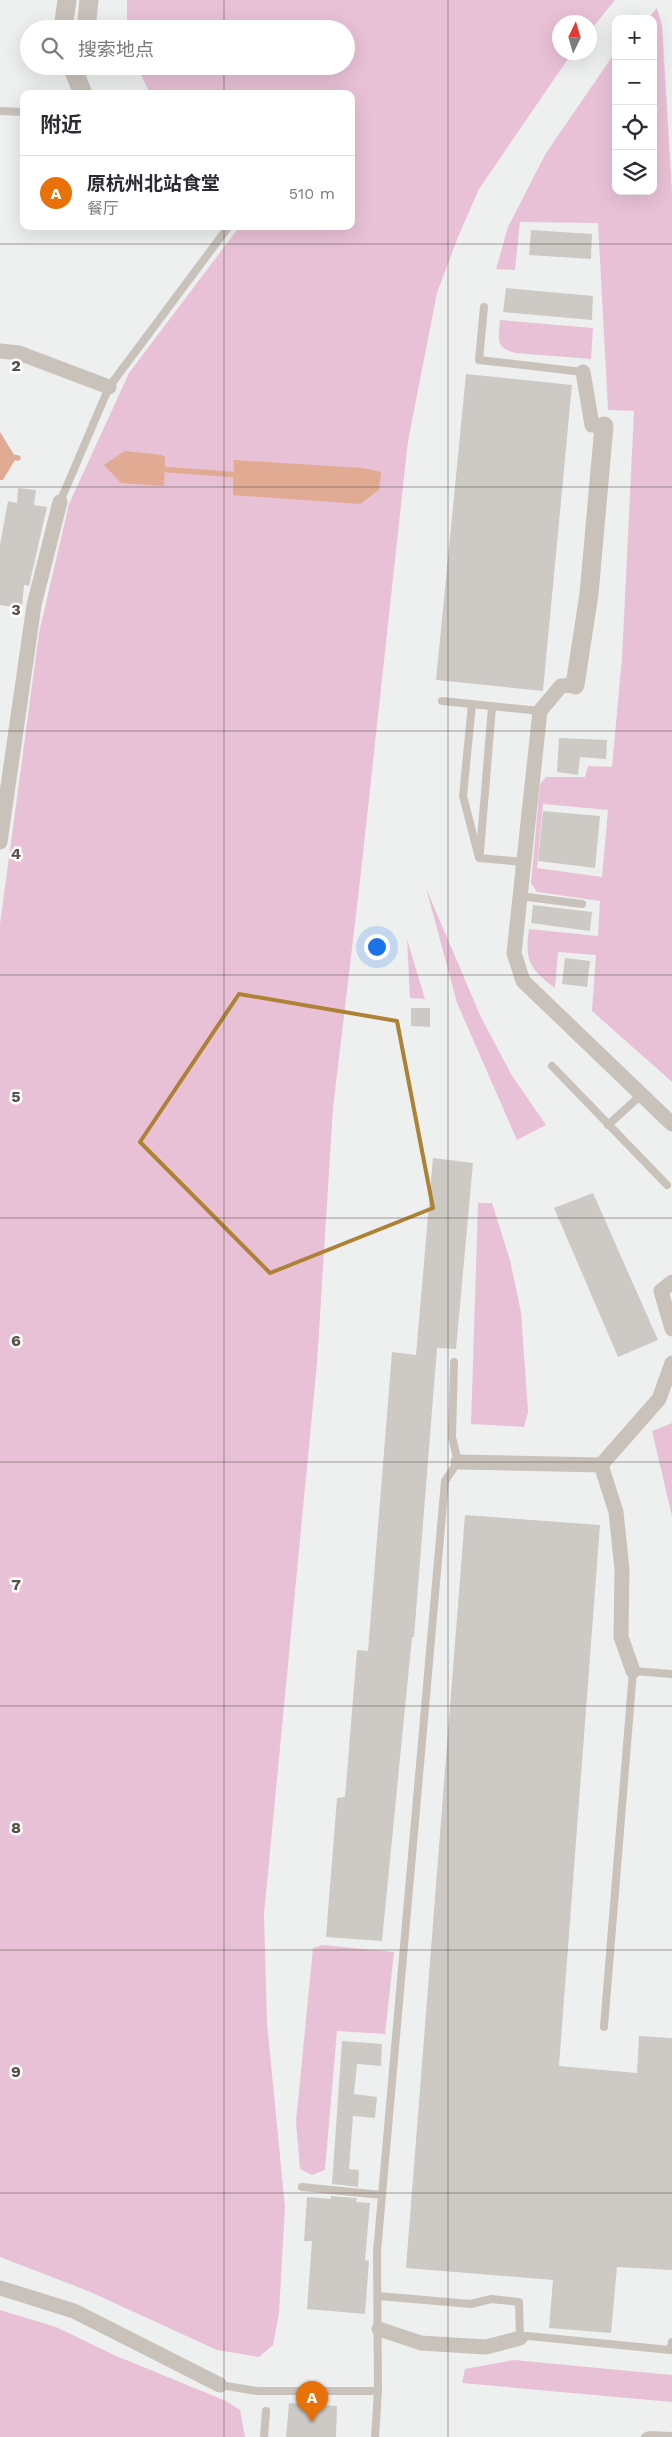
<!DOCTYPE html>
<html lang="zh">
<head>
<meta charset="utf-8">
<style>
	body { margin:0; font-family:"Work Sans","Noto Sans SC",sans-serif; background:#f2f2f3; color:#2b2b33 }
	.controls { position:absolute; right:15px; top:15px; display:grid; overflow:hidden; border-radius:10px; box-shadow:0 5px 20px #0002 }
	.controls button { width:45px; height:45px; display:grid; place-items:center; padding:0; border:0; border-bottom:1px solid #e1e1e2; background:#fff; color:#2b2b33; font:25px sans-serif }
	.compass { position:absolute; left:552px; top:15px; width:45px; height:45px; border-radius:50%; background:#fff; box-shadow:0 5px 20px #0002; rotate:5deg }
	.you { position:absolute; left:376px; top:946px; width:18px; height:18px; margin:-12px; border:4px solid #fff; border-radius:50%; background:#1a73e8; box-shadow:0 0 0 8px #1a73e833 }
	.badge { display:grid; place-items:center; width:32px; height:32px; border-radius:50%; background:#725a31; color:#fff; font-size:16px; font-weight:700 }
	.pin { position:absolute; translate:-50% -41px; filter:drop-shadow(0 1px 2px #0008) }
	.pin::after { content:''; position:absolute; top:26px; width:18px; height:15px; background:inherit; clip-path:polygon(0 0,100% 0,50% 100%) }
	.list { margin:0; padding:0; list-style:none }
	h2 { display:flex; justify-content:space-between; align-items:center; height:65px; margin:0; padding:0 20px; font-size:21px }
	h2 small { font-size:16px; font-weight:400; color:#7c7c81 }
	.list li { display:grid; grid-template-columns:32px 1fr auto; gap:15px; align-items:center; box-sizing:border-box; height:75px; padding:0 20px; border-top:1px solid #e1e1e2 }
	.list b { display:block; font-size:19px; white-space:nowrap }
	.list p { margin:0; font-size:16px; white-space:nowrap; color:#7c7c81 }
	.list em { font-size:16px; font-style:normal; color:#7c7c81 }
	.icon { flex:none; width:28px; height:28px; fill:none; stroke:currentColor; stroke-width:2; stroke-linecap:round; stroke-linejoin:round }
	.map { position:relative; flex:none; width:672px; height:2437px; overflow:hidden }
	.search { position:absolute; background:#fff; box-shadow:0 5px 20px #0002; left:20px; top:20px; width:335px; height:55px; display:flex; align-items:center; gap:12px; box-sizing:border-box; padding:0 18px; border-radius:28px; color:#7c7c81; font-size:19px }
	.panel { position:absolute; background:#fff; box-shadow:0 5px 20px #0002; left:20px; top:90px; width:335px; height:140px; border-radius:10px }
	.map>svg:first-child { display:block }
</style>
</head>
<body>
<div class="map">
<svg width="672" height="2437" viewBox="0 0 672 2437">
	<rect width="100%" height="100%" fill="#eef0f0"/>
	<!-- green -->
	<path fill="#e9c1d6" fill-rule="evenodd" d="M127 0H615L590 31V22H560V52L572 53 479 189 458 237 437 293 408 441 360 881 333 1108 317 1363 264 1914 267 2023 285 2207 279 2313 273 2345 259 2357 217 2350 88 2291 0 2257V924L39 633 69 504 129 373 240 226H351V94H150L137 66H346V29H127Z
		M657 8 662 25 672 191V1082L592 1011 596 955 558 952 555 988C531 970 524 961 529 929L598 936 600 901 537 892 531 883 540 784 546 777H585L588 766 612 767 622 658 634 411 608 410 598 223 520 222 515 270 496 269 508 227 546 153 616 51V191H653V19H647ZM543 804 608 810 602 877 537 868Z
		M500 320 593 328 591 359 515 353C494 347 499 338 500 320Z
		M426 888 480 1015 511 1074 546 1125 517 1140 457 1003Z
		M407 939 425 999 410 998Z
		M478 1203H492L510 1260 521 1312 528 1412 524 1427 471 1424Z
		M672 1423V1516L652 1431Z
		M322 1945 394 1952 385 2034 337 2031 325 2170 312 2175 300 2169 296 2122 313 1948Z
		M0 2310 56 2327 114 2355 226 2401 240 2410 245 2437H0Z
		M514 2360 672 2375V2402L462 2383 465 2369Z"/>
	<!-- water -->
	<path fill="#e0aa93" d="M0 432 16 458 3 480H0Z
		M125 451 162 455 165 457 164 486 121 483 104 465Z
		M234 460 362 468 381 472 379 490 360 504 233 495Z"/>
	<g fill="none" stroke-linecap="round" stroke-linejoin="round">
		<!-- stream -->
		<path stroke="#e0aa93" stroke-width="5.5" d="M0 456 18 458
			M159 469 239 475"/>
	</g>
	<!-- building -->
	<path fill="#cdcac5" d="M531 230 592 234 591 259 529 255Z
		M506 288 593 296 592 320 503 312Z
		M466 374 572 385 543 691 436 680Z
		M18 488 36 490 34 505 47 507 29 586 24 585 22 608 0 605V545L8 501 17 503Z
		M559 738 607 740 606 759 580 757 578 775 557 772Z
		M543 811 600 816 595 868 538 861Z
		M533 905 592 912 590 931 531 923Z
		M565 958 590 961 587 987 562 984Z
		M411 1008H430V1027L411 1026Z
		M433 1158 473 1163 456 1349 437 1348 414 1637H412L382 1941 326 1937 337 1798 345 1797 357 1650 368 1651 392 1352 416 1355Z
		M593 1193 658 1340 618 1357 554 1208Z
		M465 1515 600 1525 559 2066 637 2073 639 2036 672 2038V2270L617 2267 611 2333 549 2328 553 2280 406 2268Z
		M342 2041 382 2044 381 2066 357 2064 354 2094 377 2097 375 2118 353 2116 349 2169 359 2170 358 2187 332 2184Z
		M331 2196 357 2198 356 2202 370 2203 365 2260 369 2261 365 2314 307 2309 312 2241H304L307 2197 331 2199Z
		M289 2403 337 2406 336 2437H286Z"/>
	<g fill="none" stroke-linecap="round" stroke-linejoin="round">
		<!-- service -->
		<path stroke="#c9c2bb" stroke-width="8" d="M0 111 24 112
			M484 307 479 360 583 372
			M60 502 109 387 229 226
			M442 701 540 711
			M472 704 463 796 479 858 523 862
			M480 852 492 707
			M520 896 582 904
			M552 1066 667 1185
			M608 1125 641 1095
			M604 2027 633 1671 672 1674
			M302 2187 382 2195
			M378 2296 471 2304 491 2299 519 2302 520 2338 528 2336 670 2350 672 2342
			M220 2385 257 2391H378
			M264 2437 266 2411
			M375 2437 378 2391 377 2252 445 1481 458 1462 452 1437 454 1362
			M645 2437 649 2435 672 2436"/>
		<!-- minor -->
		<path stroke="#c9c2bb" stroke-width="15" d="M0 351 19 353 109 387
			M583 372 592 425 604 426
			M575 685 561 686 540 711 514 953 523 981 672 1124
			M0 842 34 605 60 502
			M672 1282 661 1291 672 1329
			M458 1462 601 1465 616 1512 622 1569 621 1637 633 1671
			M601 1465 659 1399 672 1363
			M0 2288 74 2311 220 2385
			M379 2329 421 2343 486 2347 520 2338"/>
		<!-- tertiary -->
		<path stroke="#c9c2bb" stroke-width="19" d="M63 29 67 0
			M86 29 89 0
			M72 66 83 94
			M575 685 589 594 604 426"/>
	</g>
	<!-- marked area -->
	<path fill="none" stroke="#ad8235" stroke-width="4" stroke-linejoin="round" d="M239 994 397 1021 433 1208 270 1273 140 1142Z"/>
	<!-- grid -->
	<path fill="none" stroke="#595148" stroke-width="1" stroke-opacity="0.55" d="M224 0V29M448 0V2437M224 66V94M224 226V2437M0 244H672M0 487H672M0 731H672M0 975H672M0 1218H672M0 1462H672M0 1706H672M0 1950H672M0 2193H672"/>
	<g font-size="16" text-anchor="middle" font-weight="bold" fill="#595148" stroke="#fff" stroke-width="5" stroke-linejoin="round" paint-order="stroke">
		<text x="16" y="371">2</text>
		<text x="16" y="615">3</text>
		<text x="16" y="859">4</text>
		<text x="16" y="1102">5</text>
		<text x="16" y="1346">6</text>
		<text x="16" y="1590">7</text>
		<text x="16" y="1833">8</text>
		<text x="16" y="2077">9</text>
	</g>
</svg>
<div class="controls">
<button>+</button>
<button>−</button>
<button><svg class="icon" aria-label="locate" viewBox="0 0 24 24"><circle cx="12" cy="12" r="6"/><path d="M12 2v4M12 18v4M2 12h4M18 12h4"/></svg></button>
<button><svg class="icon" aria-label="layers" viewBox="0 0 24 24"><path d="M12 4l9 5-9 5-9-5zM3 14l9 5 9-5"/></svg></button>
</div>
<svg class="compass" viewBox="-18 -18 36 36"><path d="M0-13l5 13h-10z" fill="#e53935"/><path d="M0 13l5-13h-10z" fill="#7c7c81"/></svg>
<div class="you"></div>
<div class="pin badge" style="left:312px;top:2422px;background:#e8710a">A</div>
<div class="search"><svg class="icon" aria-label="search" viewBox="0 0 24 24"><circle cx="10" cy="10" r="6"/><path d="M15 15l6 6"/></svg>搜索地点</div>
<section class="panel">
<h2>附近<small></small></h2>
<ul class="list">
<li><span class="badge" style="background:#e8710a">A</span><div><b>原杭州北站食堂</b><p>餐厅</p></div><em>510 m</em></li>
</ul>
</section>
</div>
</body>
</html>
